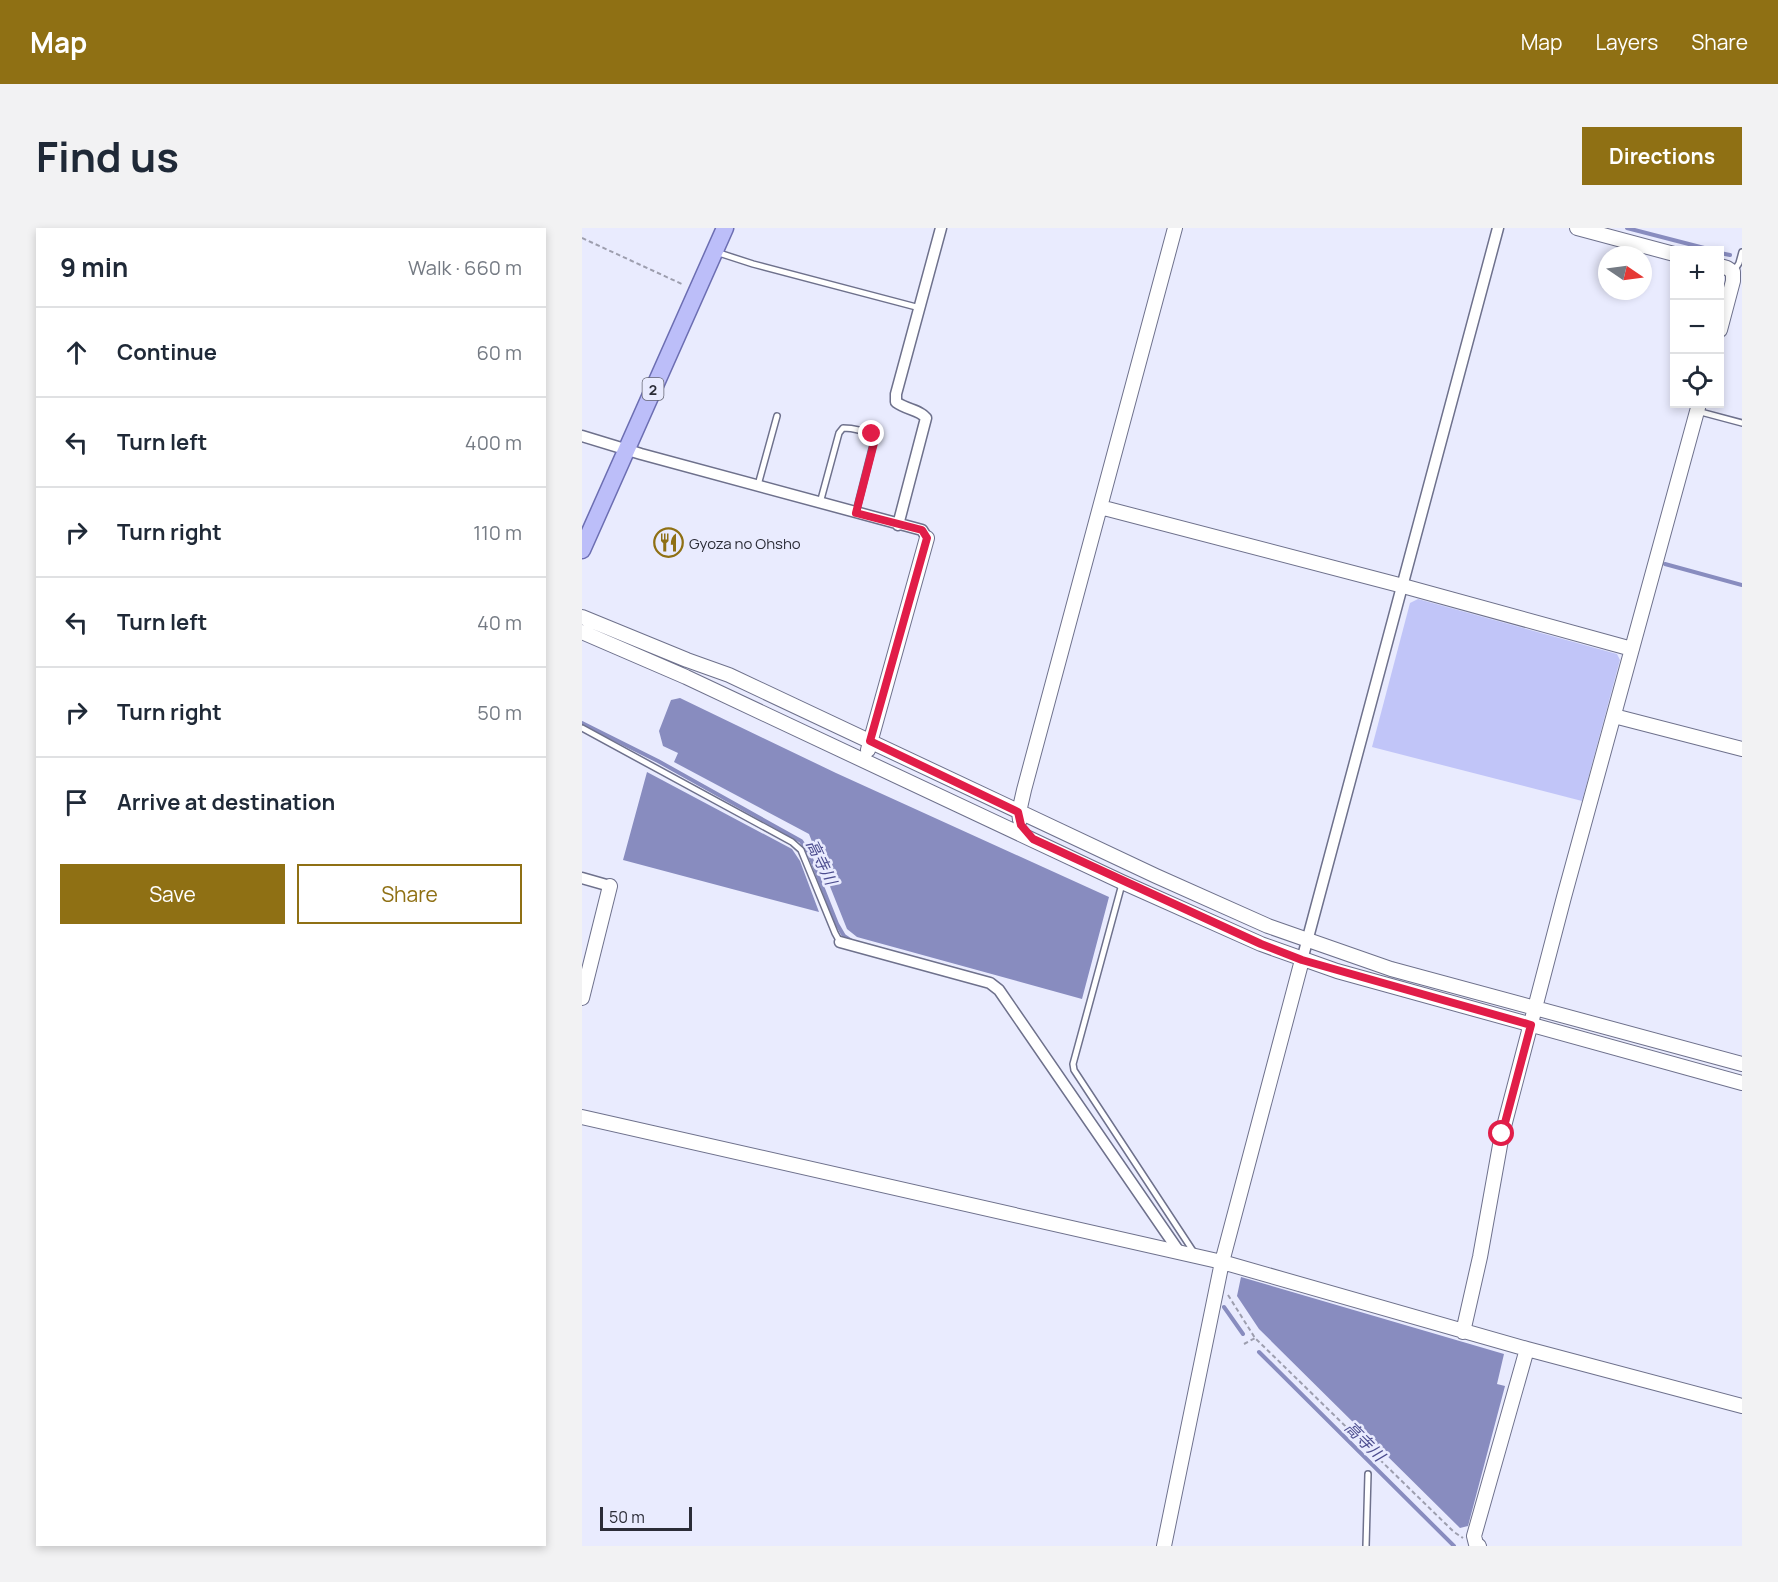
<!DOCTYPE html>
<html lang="en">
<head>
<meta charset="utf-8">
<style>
	body { margin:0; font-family:Manrope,"Noto Sans JP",sans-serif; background:#f2f2f3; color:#1f2937 }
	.controls { position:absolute; right:18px; top:18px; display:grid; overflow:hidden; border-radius:0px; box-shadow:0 3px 9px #0003 }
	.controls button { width:54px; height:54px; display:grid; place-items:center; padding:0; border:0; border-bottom:2px solid #e0e1e3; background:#fff; color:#1f2937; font:30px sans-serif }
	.compass { position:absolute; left:1016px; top:18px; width:54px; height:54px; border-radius:50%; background:#fff; box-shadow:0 3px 9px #0003; rotate:103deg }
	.scale { position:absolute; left:18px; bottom:15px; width:92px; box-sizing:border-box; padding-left:6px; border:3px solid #2b2c37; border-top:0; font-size:16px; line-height:21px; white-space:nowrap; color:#2b2c37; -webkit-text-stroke:4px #e9ebfe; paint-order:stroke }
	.stop { position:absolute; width:18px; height:18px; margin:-14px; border:4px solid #e11d48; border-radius:50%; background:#fff }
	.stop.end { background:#e11d48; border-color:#fff; box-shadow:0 2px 6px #0008 }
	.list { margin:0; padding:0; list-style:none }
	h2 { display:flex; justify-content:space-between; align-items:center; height:78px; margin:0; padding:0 24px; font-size:26px }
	h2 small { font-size:20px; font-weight:400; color:#747a83 }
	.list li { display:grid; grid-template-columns:39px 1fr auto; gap:18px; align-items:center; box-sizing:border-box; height:90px; padding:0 24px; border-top:2px solid #e0e1e3 }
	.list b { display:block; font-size:22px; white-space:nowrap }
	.list em { font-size:20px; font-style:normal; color:#747a83 }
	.actions { display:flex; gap:12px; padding:18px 24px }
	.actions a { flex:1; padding:14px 0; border:2px solid #8f7014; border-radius:0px; text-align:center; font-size:21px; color:#8f7014 }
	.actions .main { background:#8f7014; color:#fff }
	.icon { flex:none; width:33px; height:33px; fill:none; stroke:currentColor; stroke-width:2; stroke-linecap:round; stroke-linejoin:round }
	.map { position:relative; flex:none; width:1160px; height:1318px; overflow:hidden; border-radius:0px }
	header { display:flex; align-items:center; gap:36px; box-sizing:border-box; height:84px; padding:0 30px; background:#8f7014; color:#fff }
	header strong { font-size:28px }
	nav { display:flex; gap:33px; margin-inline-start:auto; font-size:21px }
	.intro { display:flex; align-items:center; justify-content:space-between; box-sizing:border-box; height:144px; padding:0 36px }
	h1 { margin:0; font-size:42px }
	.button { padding:15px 27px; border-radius:0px; background:#8f7014; color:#fff; font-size:21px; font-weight:700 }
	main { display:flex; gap:36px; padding:0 36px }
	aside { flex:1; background:#fff; border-radius:0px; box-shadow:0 3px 9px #0003 }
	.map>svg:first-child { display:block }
</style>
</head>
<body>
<header>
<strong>Map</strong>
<nav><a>Map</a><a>Layers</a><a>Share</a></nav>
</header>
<div class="intro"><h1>Find us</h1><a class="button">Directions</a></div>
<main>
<aside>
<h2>9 min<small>Walk · 660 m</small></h2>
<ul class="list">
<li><svg class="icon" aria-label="ahead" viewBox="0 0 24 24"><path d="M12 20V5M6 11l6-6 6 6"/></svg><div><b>Continue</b></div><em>60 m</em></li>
<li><svg class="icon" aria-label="left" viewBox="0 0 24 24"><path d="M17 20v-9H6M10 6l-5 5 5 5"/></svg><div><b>Turn left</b></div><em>400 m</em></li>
<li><svg class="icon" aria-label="right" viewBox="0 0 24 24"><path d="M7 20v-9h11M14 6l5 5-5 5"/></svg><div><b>Turn right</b></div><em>110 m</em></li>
<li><svg class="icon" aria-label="left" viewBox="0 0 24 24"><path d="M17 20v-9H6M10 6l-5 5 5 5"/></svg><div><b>Turn left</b></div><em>40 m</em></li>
<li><svg class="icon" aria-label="right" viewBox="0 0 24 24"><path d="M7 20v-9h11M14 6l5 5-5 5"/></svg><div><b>Turn right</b></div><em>50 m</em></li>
<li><svg class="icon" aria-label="arrive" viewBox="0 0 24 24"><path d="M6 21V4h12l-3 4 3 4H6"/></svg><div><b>Arrive at destination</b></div></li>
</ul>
<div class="actions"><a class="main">Save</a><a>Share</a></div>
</aside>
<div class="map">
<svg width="1160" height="1318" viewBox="0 0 1160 1318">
	<rect width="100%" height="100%" fill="#e9ebfe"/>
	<!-- green -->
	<path fill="#c1c5f8" d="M836 371 1035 426 1038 432 1000 573 790 519 828 375Z"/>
	<!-- water -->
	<path fill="#888cbf" d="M98 470 254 545 527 669 500 771 275 709 265 701 227 606 92 534 96 525 81 518 77 503 89 472Z
		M65 544 210 621 218 633 237 684 41 632Z
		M659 1049 922 1126 915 1156 923 1158 886 1298 878 1300 677 1101 655 1068Z"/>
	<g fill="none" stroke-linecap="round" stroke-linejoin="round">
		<!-- stream -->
		<path stroke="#888cbf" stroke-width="4" d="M1045 0 1130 22
			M1138 25 1148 27
			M1083 336 1160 357
			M0 495 76 533 219 613 226 623 255 696 262 708 271 714
			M642 1079 661 1106
			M677 1124 872 1318"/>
		<defs>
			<path id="service" d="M134 24 171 36 338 80
				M1152 43 1157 35 1160 24
				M1115 183 1160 195
				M176 257 195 188
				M238 275 257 205 261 200C270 200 286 203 293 209L274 284
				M0 500 210 614 219 622 253 705 258 714
				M540 656 491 836 492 842 613 1026
				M784 1318 786 1246"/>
			<path id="minor" d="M0 208 59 226 340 302 345 310
				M316 297 344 190C338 182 325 182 314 174V166L359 0
				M0 650 28 658
				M258 714 408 755 417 762 598 1025
				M720 732 916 0"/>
			<path id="tertiary" d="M995 0 1092 26
				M1138 38 1145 40 1151 44V53L1138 102
				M518 279 821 358 1050 421
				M0 389 105 432 147 447 574 648 686 698 809 741 1160 836
				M0 404 104 449 540 654 679 716 755 743 1160 855
				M1032 488 1160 521
				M286 522 345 310
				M438 592 437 584 442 562 593 0
				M0 770 28 658
				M0 889 640 1034 945 1121 1160 1178
				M881 1104 898 1029 920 906 982 669 1117 176
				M582 1318 640 1034 720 732
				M897 1318 894 1316 892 1308 945 1121"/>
			<path id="primary" d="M0 322 143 0"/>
		</defs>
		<!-- service casing -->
		<use href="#service" stroke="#6e718c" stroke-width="8"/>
		<!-- minor casing -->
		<use href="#minor" stroke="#6e718c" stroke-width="13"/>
		<!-- tertiary casing -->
		<use href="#tertiary" stroke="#6e718c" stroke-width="16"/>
		<!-- primary casing -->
		<use href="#primary" stroke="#6c6eb2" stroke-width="19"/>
		<!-- path -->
		<path stroke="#9d9eae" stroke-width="2" stroke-dasharray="4.5 3" stroke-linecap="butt" d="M0 10 102 57
			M646 1067 673 1110 872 1304 881 1310
			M662 1116 673 1110"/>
		<!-- service -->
		<use href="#service" stroke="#fff" stroke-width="5"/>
		<!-- minor -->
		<use href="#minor" stroke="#fff" stroke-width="10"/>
		<!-- tertiary -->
		<use href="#tertiary" stroke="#fff" stroke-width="14"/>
		<!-- primary -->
		<use href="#primary" stroke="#bcbef9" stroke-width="16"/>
	</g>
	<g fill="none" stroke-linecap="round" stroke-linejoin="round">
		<!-- route -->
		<path stroke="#e11d48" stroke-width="8" d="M290 206 293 209 292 215 274 285 340 302 345 310 288 513 436 584 439 597 451 611 679 716 720 732 949 797 920 906"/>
	</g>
	<!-- icons -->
	<defs>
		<symbol id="restaurant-ring" viewBox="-11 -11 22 22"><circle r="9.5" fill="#e9ebfe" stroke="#8f7014" stroke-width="1.5"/><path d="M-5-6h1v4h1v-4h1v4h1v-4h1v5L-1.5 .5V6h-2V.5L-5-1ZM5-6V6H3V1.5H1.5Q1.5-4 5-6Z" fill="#8f7014"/></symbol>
	</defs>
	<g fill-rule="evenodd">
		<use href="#restaurant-ring" x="70" y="298" width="33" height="33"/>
	</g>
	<g text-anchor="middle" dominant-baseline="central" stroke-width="5" stroke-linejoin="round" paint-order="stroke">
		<!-- shield labels -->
		<rect fill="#e9ebfe" stroke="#646573" stroke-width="1.5" x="60.5" y="150" width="21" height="22" rx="4.5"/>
		<g font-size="14" font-weight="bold" fill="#2b2c37">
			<text x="71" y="161">2</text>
		</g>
		<!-- poi labels -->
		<g font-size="15" fill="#2b2c37" stroke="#e9ebfe" text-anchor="start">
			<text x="107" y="315">Gyoza no Ohsho</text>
		</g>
		<!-- water labels -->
		<g font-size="16" font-style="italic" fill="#4c4d8f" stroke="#e9ebfe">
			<text transform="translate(240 634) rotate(64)">高寺川</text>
			<text transform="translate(783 1213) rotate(45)">高寺川</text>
		</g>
	</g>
</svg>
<div class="controls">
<button>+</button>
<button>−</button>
<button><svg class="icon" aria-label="locate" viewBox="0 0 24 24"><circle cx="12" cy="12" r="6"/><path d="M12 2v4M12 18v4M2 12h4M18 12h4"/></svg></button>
</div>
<svg class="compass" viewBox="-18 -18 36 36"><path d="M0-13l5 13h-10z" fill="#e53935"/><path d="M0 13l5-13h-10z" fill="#747a83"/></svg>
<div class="scale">50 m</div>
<div class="stop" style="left:920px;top:906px"></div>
<div class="stop end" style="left:290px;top:206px"></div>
</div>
</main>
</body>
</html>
